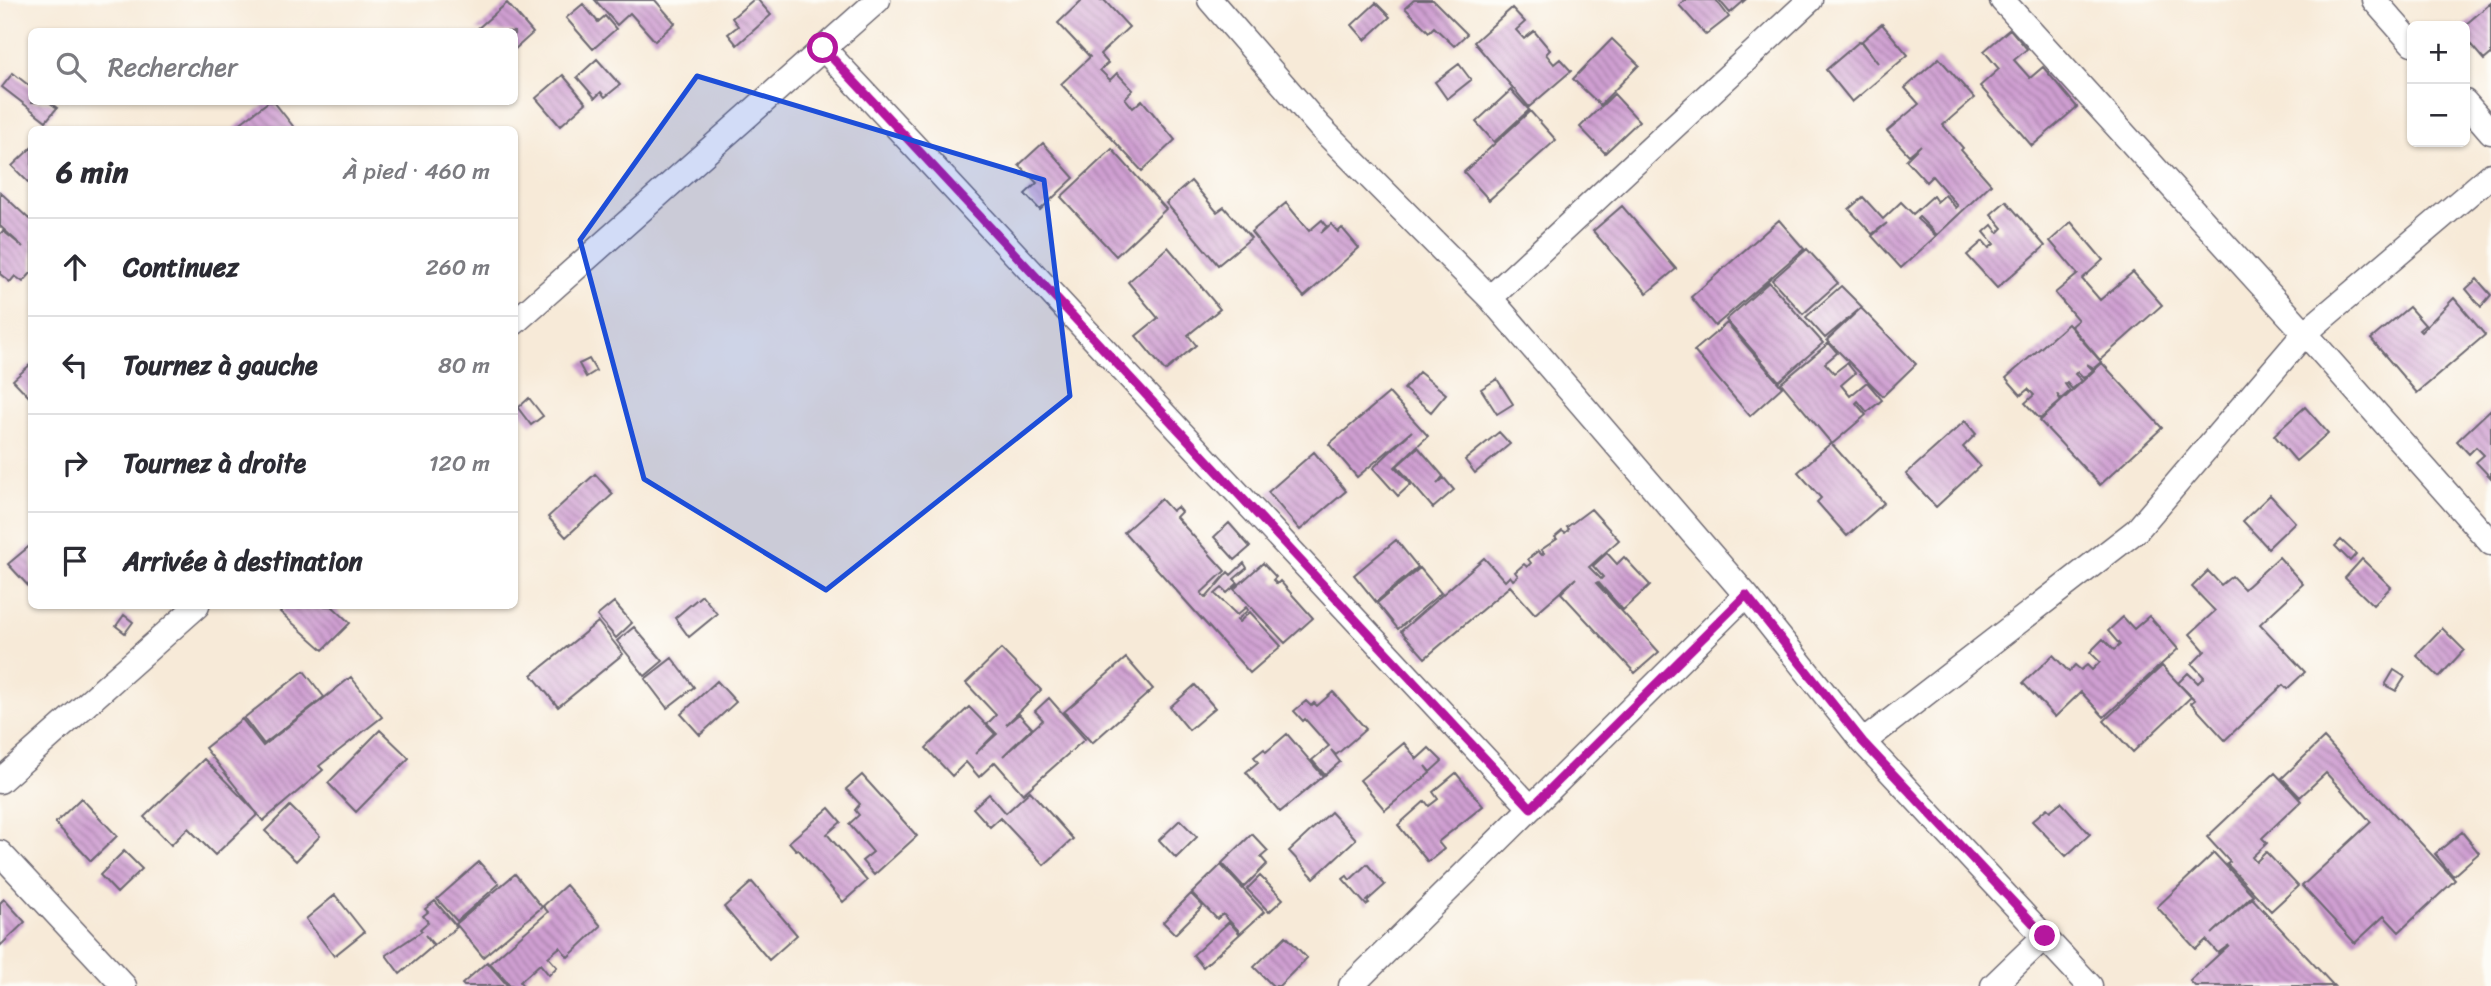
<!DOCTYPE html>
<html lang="fr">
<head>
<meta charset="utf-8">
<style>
	body { margin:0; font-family:Sriracha,sans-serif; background:#f7f7f7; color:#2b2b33 }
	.controls { position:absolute; right:21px; top:21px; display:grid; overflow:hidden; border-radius:10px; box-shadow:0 2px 5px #0004 }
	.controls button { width:63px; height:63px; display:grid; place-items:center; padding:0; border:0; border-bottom:2px solid #e1e1e2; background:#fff; color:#2b2b33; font:35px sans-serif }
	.stop { position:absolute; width:21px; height:21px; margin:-16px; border:5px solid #b5179e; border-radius:50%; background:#fff }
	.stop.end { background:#b5179e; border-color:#fff; box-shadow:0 2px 7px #0008 }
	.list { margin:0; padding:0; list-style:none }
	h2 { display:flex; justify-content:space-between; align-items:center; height:91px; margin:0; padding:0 28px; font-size:30px }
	h2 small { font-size:23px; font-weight:400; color:#7c7c81 }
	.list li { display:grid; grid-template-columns:46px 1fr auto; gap:21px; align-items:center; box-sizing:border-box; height:98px; padding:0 28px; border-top:2px solid #e1e1e2 }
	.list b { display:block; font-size:26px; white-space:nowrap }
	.list em { font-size:23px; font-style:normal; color:#7c7c81 }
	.icon { flex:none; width:38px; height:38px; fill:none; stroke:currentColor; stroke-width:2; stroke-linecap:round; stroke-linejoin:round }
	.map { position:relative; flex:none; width:2491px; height:986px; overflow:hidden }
	.search { position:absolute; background:#fff; box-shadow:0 2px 5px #0004; left:28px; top:28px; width:490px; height:77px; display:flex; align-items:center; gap:18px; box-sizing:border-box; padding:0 24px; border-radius:10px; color:#7c7c81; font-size:26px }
	.panel { position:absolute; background:#fff; box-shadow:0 2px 5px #0004; left:28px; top:126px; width:490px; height:483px; border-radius:10px }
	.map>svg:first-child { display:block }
</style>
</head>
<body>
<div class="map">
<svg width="2491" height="986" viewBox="0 0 2491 986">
	<defs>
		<pattern id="building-back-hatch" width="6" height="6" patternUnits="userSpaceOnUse" patternTransform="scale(1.75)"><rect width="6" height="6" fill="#cf9fd1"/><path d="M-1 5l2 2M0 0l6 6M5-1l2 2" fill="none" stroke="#a881ab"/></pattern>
	</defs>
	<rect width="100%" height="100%" fill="#fdfcf7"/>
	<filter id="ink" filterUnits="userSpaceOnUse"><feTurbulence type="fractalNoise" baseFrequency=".0143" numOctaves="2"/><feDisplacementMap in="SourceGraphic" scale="14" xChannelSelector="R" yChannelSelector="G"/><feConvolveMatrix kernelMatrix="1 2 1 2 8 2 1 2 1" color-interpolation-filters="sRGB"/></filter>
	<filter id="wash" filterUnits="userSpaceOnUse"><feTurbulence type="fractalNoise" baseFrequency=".00686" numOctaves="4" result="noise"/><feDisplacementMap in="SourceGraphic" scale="28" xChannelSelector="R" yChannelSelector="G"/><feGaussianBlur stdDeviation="1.57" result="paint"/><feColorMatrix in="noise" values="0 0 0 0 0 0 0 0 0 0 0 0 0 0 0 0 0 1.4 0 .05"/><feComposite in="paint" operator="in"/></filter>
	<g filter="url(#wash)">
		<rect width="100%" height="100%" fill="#f7ead8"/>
		<g id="blocks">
			<!-- building -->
			<path fill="url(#building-back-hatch)" d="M595 0H655L675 23 655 41 630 13 617 25Z
				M753 0H758L771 15 737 45 728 34 738 26 732 18Z
				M1082 0H1104L1129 27 1100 54 1108 63 1100 70 1110 80 1117 73 1133 90 1125 98 1133 108 1142 100 1175 140 1142 171 1061 84 1090 57 1058 23Z
				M1414 0H1433L1467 34 1454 46 1434 27 1429 32 1405 8Z
				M1685 0H1716L1729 17 1706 35 1679 5Z
				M1719 0H1745L1730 13Z
				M507 3 533 33 514 50V32L476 30Z
				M1376 3 1390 17 1365 40 1352 25Z
				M2491 3V54L2484 60 2465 38V25Z
				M583 4 598 22 605 16 616 29 593 49 566 18Z
				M1512 8 1525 22 1516 30 1524 39 1534 31 1550 50 1546 54 1554 64 1560 59 1571 71 1529 107 1474 42Z
				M1882 24 1908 55 1852 102 1826 70 1860 41 1878 63 1862 41Z
				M2010 29 2027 49 2014 60 2030 78 2043 67 2077 107 2032 146 1980 86 1999 69 1984 51Z
				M1612 39 1639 65 1600 105 1573 79Z
				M1939 58 1974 98 1943 125 1963 148 1961 150 1991 184 1937 235 1919 217 1917 219 1936 236 1901 268 1872 236 1887 223 1872 234 1849 209 1863 197 1883 219 1901 202 1913 214 1933 196 1937 202 1945 195 1956 208 1958 206 1932 176 1926 182 1906 160 1921 145 1909 155 1887 131 1919 104 1905 88Z
				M597 59 620 85 605 97 601 92 595 98 577 77Z
				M1459 64 1471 80 1447 99 1435 82Z
				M13 73 32 88V102H49L57 108 46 121 2 87Z
				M563 75 586 103 560 126 536 98Z
				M1511 90 1529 110 1494 142 1476 122Z
				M1614 94 1639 121 1605 153 1580 127Z
				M268 102H274L296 130H235L234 128Z
				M1530 111 1556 140 1489 200 1464 172Z
				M1043 143 1074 178 1040 210 1025 194 1037 183 1019 165Z
				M32 147V186L12 166Z
				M1112 149 1166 209 1116 256 1061 197Z
				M1191 181 1217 212 1224 207 1251 238 1218 265 1166 203Z
				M0 192 29 219 32 217V272L23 282 15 276 10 282 0 274V234L3 231 23 247 0 226Z
				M2006 201 2045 246 1997 288 1967 255 1983 241 1989 248 1994 244 1984 232 1992 225 1998 233 2003 228 1991 214Z
				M1286 203 1309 231 1322 220 1327 226 1321 233 1331 224 1338 232 1342 228 1359 248 1304 297 1251 232Z
				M1622 206 1676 269 1647 293 1593 231Z
				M1779 220 1804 249 1715 326 1691 297Z
				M2071 222 2103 260 2082 279 2100 300 2133 272 2162 305 2100 360 2071 326 2078 320 2055 293 2078 274 2050 241Z
				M1168 247 1220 309 1188 335 1196 345 1165 371 1136 336 1158 318 1128 282Z
				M1807 249 1838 283 1803 314 1772 280Z
				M2477 279 2491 295 2481 307 2466 289Z
				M1769 282 1823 343 1779 381 1726 320Z
				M1841 286 1862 307 1825 338 1806 317Z
				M2454 298 2485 335 2417 393 2371 339 2409 307 2425 325 2419 330 2421 332Z
				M1861 308 1916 364 1883 396 1827 340Z
				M1727 323 1782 387 1750 416 1694 351Z
				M2068 324 2101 362 2094 368 2087 364 2093 370 2083 378 2077 372 2075 374 2082 381 2072 389 2067 383 2065 384 2070 391 2061 399 2057 394 2061 401 2040 419 2025 403 2034 395 2028 389 2021 395 2006 378Z
				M1829 343 1837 353 1825 363 1834 373 1847 363 1855 373 1841 385 1850 396 1867 382 1882 400 1867 412 1858 401 1856 403 1866 415 1832 444 1781 383Z
				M589 359 596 371 586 377 579 364Z
				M32 363V400L13 380Z
				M2102 363 2162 428 2100 485 2040 421Z
				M1419 372 1446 394 1431 412 1404 389Z
				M1497 379 1513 404 1497 414 1481 389Z
				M1389 393 1428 436 1395 467 1411 484 1398 496 1373 468 1412 431 1357 477 1329 444Z
				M529 398 543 416 531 425 518 408Z
				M2305 407 2328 433 2296 461 2274 435Z
				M2491 409V478L2476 462 2484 455 2476 447 2469 454 2457 441Z
				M1965 421 1976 434 1963 447 1980 466 1936 507 1906 474Z
				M1499 432 1510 444 1475 473 1465 460Z
				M1831 443 1884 503 1847 536 1817 502 1821 498 1798 472Z
				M1418 447 1443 476 1437 484 1444 478 1454 490 1433 508 1397 466Z
				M1314 452 1346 491 1300 530 1268 492Z
				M595 474 613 494 566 537 548 517Z
				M2270 495 2295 522 2268 548 2243 521Z
				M1161 499 1172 511 1177 507 1181 512 1176 517 1225 571 1201 593 1206 598 1228 572 1231 575 1244 563 1247 568 1234 579 1238 583 1227 593 1222 588 1215 594 1237 615 1246 607 1248 610 1237 620 1239 622 1250 612 1281 646 1250 673 1124 532Z
				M1591 509 1619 540 1589 567 1601 579 1603 577 1593 566 1607 553 1617 564 1624 557 1650 585 1623 610 1598 582 1596 583 1659 652 1635 673 1561 593 1576 578 1535 614 1510 586 1425 658 1401 631 1484 558 1505 581 1510 576 1513 580 1518 576 1515 572 1524 564 1527 567 1531 563 1528 559 1538 551 1542 555 1544 553 1541 550 1557 539 1555 537 1562 531 1565 533 1569 529 1567 527Z
				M1229 523 1250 547 1235 560 1214 537Z
				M1396 540 1418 567 1376 602 1354 575Z
				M2341 540 2356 554 2350 561 2335 546Z
				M32 544V590L8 564Z
				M2279 557 2303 584 2260 624 2305 672 2287 689 2283 685 2225 740 2191 703 2195 700 2178 683 2188 673 2198 683 2204 677 2192 664 2205 651 2190 634 2215 611 2192 587 2208 571 2221 585 2232 576 2244 589Z
				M2362 559 2391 587 2373 605 2345 578Z
				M1263 563 1276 577 1273 580 1277 584 1280 581 1313 618 1285 643 1234 589Z
				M1420 568 1441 593 1398 629 1377 603Z
				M702 595 717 614 689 637 675 618Z
				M614 602 632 623 616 638 597 616Z
				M286 606H332L350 623 323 650 280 612Z
				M124 615 133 622 125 633 116 626Z
				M2149 616 2178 649 2104 717 2081 692 2055 717 2023 683 2053 655 2069 672 2075 665 2081 670 2087 665 2092 670 2100 662 2090 652 2103 639 2114 650 2120 645 2108 631 2123 617 2134 629Z
				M598 622 623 654 558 707 532 675Z
				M634 627 663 661 645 676 617 641Z
				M2442 628 2464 650 2439 677 2416 655Z
				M1001 649 1041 690 1006 725 1019 714 1032 728 1003 756 1043 720 1035 711 1049 698 1085 739 1023 794 995 762 979 777 966 762 952 776 926 748 969 707 995 734 975 754 997 734 987 724 996 715 966 683Z
				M672 658 694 687 667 708 645 679Z
				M1126 658 1153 689 1092 743 1064 712Z
				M2162 666 2191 697 2133 752 2104 721Z
				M2394 670 2405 677 2396 691 2385 685Z
				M304 671 324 697 264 744 244 718Z
				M351 677 382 717 319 766 323 770 263 821 205 748 242 719 263 746Z
				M717 681 736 702 700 735 681 714Z
				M1195 685 1215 708 1189 730 1170 707Z
				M1333 692 1366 729 1336 755 1331 750 1340 762 1325 775 1312 760 1329 746 1305 719 1303 721 1294 711 1306 701 1311 706 1314 703 1317 706Z
				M380 730 409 758 356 812 328 783Z
				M1287 734 1323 776 1280 812 1246 772 1258 762 1254 757 1264 749 1266 752Z
				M2324 738 2455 880 2399 932 2384 916 2355 943 2302 886 2371 822 2326 773 2300 797 2282 778Z
				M1404 743 1417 759 1429 748 1442 761 1430 772 1425 766 1430 773 1385 810 1360 780Z
				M204 759 258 814 215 855 188 828 171 845 144 817Z
				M1456 773 1483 806 1438 842 1444 849 1428 862 1398 825 1425 801 1429 806 1438 799 1433 792Z
				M2275 773 2301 801 2262 838 2267 843 2252 857 2256 862 2266 852 2298 886 2271 911 2227 864 2230 862 2207 837Z
				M862 775 917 836 874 875 862 861 873 852 849 824 859 815 855 810 860 804 846 789Z
				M1030 791 1073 839 1044 865 1000 818 990 827 973 808 989 794 1006 813Z
				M81 798 117 836 91 861 55 823Z
				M2061 802 2090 834 2066 856 2032 821 2047 808 2050 811Z
				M290 806 320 836 296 861 265 831Z
				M829 808 841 822 827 834 867 881 843 902 798 849 796 850 789 842Z
				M1331 812 1356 839 1314 878 1289 851Z
				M1180 820 1197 837 1176 858 1159 840Z
				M2462 832 2479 853 2453 876 2435 854Z
				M1252 834 1268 851 1261 857 1267 864 1244 887 1222 863Z
				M124 851 142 869 117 893 100 875Z
				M2214 853 2253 895 2212 934 2252 898 2334 986H2195L2190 981 2229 945 2218 953 2206 940 2196 949 2157 907Z
				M479 862 499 884 457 921 437 899Z
				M1367 864 1385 885 1367 901 1369 903 1366 905 1343 879 1347 876 1350 880Z
				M1221 865 1264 912 1241 933 1223 914 1217 919 1192 893Z
				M515 874 542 907 483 957 456 924Z
				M1260 876 1283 899 1269 912 1247 889Z
				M752 882 797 935 769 960 724 907Z
				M566 885 601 926 568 957 560 947 548 957 557 967 549 975 540 964 520 982 523 986H510L490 963 548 912 543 906Z
				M1191 894 1203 906 1175 934 1163 922Z
				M335 895 364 932 334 956 306 919Z
				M4 899 25 922 0 946V903Z
				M435 901 457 927 434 945 425 935 433 946 400 974 386 955 422 931 420 929 428 922 423 916 428 912 425 909Z
				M1229 922 1240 934 1203 967 1193 955Z
				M1286 936 1307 958 1279 986H1273L1254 967Z
				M487 962 508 986H464L462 984Z"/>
		</g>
	</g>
	<g filter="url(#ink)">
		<use href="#blocks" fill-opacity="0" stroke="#6d6872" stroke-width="2"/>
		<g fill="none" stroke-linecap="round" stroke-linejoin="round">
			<defs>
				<path id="minor" d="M1210 0 1319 126 1490 298 1746 595 1863 742 2090 986
					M2002 0 2305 333 2491 543
					M2374 0 2412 43
					M823 48 1531 808
					M2465 102 2491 132
					M1490 298 1810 0
					M514 323 878 0
					M1863 742 2137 530 2305 333 2491 175
					M0 781 197 606
					M0 853 124 986
					M1351 986 1746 595
					M1993 986 2045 936"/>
			</defs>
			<!-- minor casing -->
			<use href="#minor" stroke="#6d6872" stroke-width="27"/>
			<!-- minor -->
			<use href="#minor" stroke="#fff" stroke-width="24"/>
		</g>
	</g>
	<g fill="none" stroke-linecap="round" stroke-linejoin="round" filter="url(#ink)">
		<!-- route -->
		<path stroke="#b5179e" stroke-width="9" d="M823 48 1531 808 1746 595 1863 742 2045 936"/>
	</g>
	<!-- marked area -->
	<path fill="#1d4ed8" fill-opacity="0.2" stroke="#1d4ed8" stroke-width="5" stroke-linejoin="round" d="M697 76 1044 180 1070 396 826 590 644 479 580 240Z"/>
</svg>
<div class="controls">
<button>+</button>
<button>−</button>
</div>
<div class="stop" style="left:823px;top:48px"></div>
<div class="stop end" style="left:2045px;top:936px"></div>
<div class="search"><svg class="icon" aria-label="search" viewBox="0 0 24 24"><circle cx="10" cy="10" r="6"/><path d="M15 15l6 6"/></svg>Rechercher</div>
<section class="panel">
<h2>6 min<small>À pied · 460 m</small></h2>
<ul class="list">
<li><svg class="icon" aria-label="ahead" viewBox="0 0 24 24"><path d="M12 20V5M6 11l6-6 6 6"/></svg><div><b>Continuez</b></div><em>260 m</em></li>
<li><svg class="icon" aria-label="left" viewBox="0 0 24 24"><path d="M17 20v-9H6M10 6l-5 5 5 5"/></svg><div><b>Tournez à gauche</b></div><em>80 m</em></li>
<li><svg class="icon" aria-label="right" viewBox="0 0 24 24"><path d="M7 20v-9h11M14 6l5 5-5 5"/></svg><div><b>Tournez à droite</b></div><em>120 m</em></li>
<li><svg class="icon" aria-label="arrive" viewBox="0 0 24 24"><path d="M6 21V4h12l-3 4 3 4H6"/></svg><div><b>Arrivée à destination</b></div></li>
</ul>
</section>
</div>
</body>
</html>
